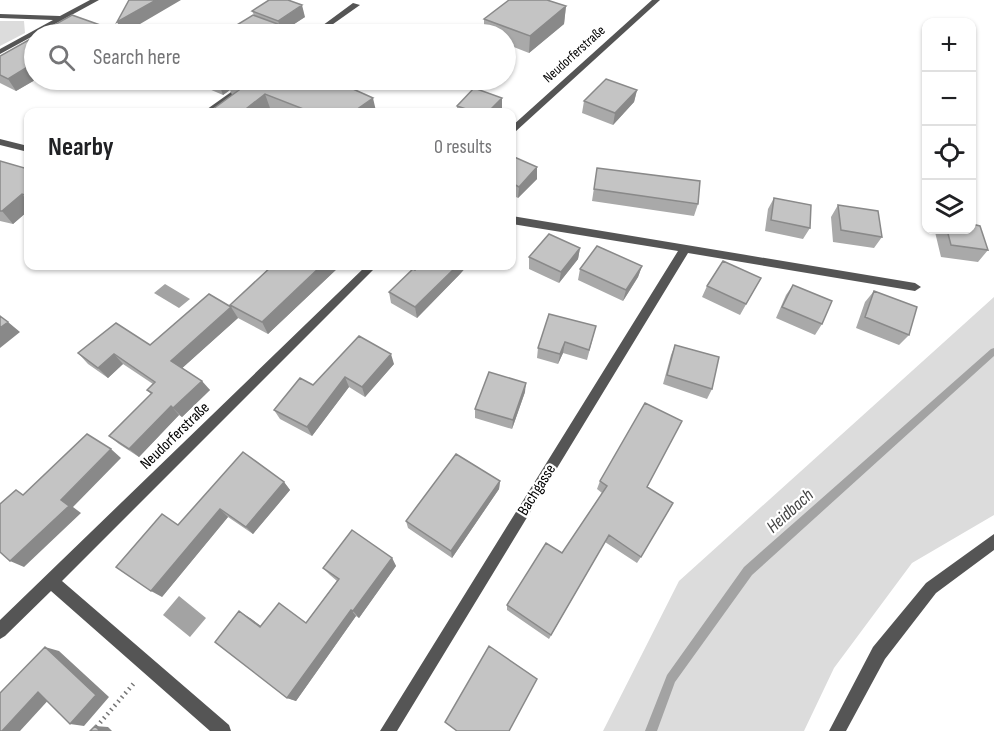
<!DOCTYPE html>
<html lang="en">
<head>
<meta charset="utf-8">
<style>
	body { margin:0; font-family:"Sofia Sans Condensed",sans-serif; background:#f2f2f2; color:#202124 }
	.controls { position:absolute; right:18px; top:18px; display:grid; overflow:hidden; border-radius:12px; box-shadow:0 2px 4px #0004 }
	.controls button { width:54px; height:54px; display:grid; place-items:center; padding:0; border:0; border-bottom:2px solid #e0e0e0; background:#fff; color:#202124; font:30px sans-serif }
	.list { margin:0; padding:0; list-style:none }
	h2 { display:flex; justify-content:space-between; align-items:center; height:78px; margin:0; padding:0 24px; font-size:26px }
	h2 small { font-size:20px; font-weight:400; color:#757577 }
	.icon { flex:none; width:33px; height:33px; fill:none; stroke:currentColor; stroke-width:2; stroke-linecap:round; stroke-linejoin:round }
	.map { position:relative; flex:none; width:994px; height:731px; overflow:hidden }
	.search { position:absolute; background:#fff; box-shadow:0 2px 4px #0004; left:24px; top:24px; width:492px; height:66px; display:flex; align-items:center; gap:15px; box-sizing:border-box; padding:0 21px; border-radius:33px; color:#757577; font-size:22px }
	.panel { position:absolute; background:#fff; box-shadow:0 2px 4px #0004; left:24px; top:108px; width:492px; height:162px; border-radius:12px }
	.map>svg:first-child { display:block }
</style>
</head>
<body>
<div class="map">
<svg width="994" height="731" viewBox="0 0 994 731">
	<rect width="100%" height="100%" fill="#fff"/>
	<!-- green -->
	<path fill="#dcdcdc" d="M0 21H24L25 33 0 46Z
		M994 297V515L912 563 834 668 804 731H603L679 581Z"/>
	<!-- water -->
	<path fill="#a3a3a3" d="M165 284 190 299 179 308 154 293Z
		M179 596 206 618 190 637 163 615Z"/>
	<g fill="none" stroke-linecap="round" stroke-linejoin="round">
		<!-- stream -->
		<path fill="#a3a3a3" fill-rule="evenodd" d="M994 348V356L752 575 675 682 657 731H645L667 675 744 567 991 349Z"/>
		<!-- path -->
		<path stroke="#777" stroke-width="4.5" stroke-dasharray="1.5 4" stroke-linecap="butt" d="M93 731 135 682"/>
		<!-- minor -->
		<path fill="#555" fill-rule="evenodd" d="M90 0H99L0 54V49L53 20 0 18V14L60 16Z
			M652 0H660L515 132 512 133V126Z
			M353 3 360 5 319 34H311Z
			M248 80H257L212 112H203Z
			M0 139 28 146V152L0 145Z
			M512 216 915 283 921 287 915 291 688 253 397 731H380L678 251 512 224Z
			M366 266H377L62 581 229 725 231 731H210L51 591 5 636 0 639V620Z"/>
		<!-- tertiary -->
		<path fill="#555" fill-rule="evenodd" d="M994 534V550L936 593 885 659 846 731H829L873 647 926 583Z"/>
	</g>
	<!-- wall -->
	<path fill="#a9a9a9" d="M566 6 564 24 529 53 506 44V34H484V19Z
		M252 11 305 17 288 28 254 15Z
		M0 56 34 80H35L16 91 0 83Z
		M188 80H333L376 111 374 112H282L232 95 230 90 223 95Z
		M637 90 634 102 613 125 582 113 584 101Z
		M502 98V110L499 112H457V106Z
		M512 156 537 167V179L518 198 512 195Z
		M0 161 28 169V211L13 224 0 221Z
		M597 168 698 204 694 216 592 201Z
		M774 198 810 228 803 239 765 231 768 209Z
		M838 205 882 237 874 248 833 242 831 217Z
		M937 230H947L988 250 978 262 941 257 935 232Z
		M580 248 578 259 559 283 529 269V257Z
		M272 266H340L268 334 238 318 182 368 210 390 182 417 179 415 139 457 119 444 109 436 151 394 147 390 153 384 123 364 108 378 88 364 78 353 150 345 231 307 230 305Z
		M419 266H467L460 274 417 318 391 303 389 292 415 270Z
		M642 266 638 277 623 301 578 280 580 269Z
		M761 278 740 315 702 297 707 286Z
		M793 285 822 324 815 335 776 318 786 295Z
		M874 291 909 335 899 345 856 328 865 302Z
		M596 326 587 360 563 353 558 364 537 358 538 348Z
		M675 345 712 389 707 399 663 384 671 355Z
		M394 364 365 397 349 387 312 436 280 419 274 410 313 385Z
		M525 392 512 429 475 418V409Z
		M500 481 499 489 452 558 408 528 406 521Z
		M600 481 647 487 641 557 637 563 605 542 549 639 507 610V605L562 553 602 493 597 489Z
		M284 482 290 490 253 534 228 517 162 597 178 525Z
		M392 558 396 566 359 618 356 616 296 701 287 698 250 618 261 626 306 623 337 581 330 575 323 568Z"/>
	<!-- shaded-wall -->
	<path fill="#898989" d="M156 0H181L123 34 117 22Z
		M302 5 305 17 282 32 278 21Z
		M566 6 564 24 529 53 530 36Z
		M100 25 105 34H84Z
		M34 63 35 80 16 91 8 79Z
		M221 80H245L229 86 230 90 223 95 218 81Z
		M637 90 634 102 613 125 615 113Z
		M265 94 270 108 264 112H242Z
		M373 98 376 111 374 112H353Z
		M502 98V110L499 112H488Z
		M537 167V179L518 198 519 187Z
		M22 194 28 202V211L13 224 2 211Z
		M580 248 578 259 559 283 561 272Z
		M321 266H340L268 334 262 322Z
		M457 266H467L460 274 417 318 415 307Z
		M642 266 638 277 623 301 626 290Z
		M231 307 238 318 179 371 171 361Z
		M8 322 20 332 0 348V328Z
		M565 342 563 353 558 364 560 354Z
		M114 354 123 364 108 378 98 368Z
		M391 354 394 364 365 397 362 387Z
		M345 377 349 387 312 436 307 427Z
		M202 381 210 390 182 417 173 408Z
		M526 383 525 392 512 429 513 420Z
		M171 406 179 415 139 457 129 449Z
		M111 449 121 458 73 507 81 513 24 567 10 561 61 500Z
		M500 481 499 489 452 558 451 551Z
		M284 482 290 490 253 534 246 527Z
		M220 509 228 517 162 597 151 591Z
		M392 558 396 566 359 618 353 611Z
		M351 610 356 616 296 701 287 698Z
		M239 611 250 618 270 633 260 627Z
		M45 647 59 651 109 697 84 726 70 724Z
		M38 692 53 695 20 731H2Z
		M95 726 108 727 112 731H100Z"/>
	<!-- building -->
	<path fill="#c4c4c4" stroke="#898989" stroke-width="1.5" d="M129 0H156L117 22Z
		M269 0H288L302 5 278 21 252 11Z
		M509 0H547L566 6 530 36 484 19Z
		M72 15 100 25 84 34H38Z
		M253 15 305 34H222Z
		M34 37V63L8 79 0 75V56Z
		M606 79 637 90 615 113 584 101Z
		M237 80H333L373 98 353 112H311L265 94 242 112H209L239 90 229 86Z
		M474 88 502 98 488 112H475L457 106Z
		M512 156 537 167 519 187 512 183Z
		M0 161 28 169V196L22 194 2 211H0Z
		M597 168 700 181 698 204 594 189Z
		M774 198 811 205 810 228 771 220Z
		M838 205 878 211 882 237 841 230Z
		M972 224 980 226 988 250 951 245 947 230H972Z
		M549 234 580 248 561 272 529 257Z
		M597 246 642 266 626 290 580 269Z
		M723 261 761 278 746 304 707 286Z
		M272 266H321L262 322 230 305Z
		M419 266H457L415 307 389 292 413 269 415 270Z
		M793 285 832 301 822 324 782 307Z
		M874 291 917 307 909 335 865 317Z
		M209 294 231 307 171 361 202 381 173 408 171 406 129 449 109 436 152 393 147 390 155 382 114 354 98 368 78 353 116 323 150 345Z
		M549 314 596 326 589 350 565 342 560 354 538 348Z
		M0 316 8 322 0 328Z
		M359 336 391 354 362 387 345 377 307 427 274 410 300 378 313 385Z
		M675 345 719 357 712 389 667 375Z
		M489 372 526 383 513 420 475 409Z
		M645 403 682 421 647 487 673 503 641 557 609 535 551 635 507 605 546 543 562 553 607 486 600 481Z
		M87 434 111 449 61 500 69 506 10 561 0 552V504L16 490 23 495Z
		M243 452 284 482 246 527 220 509 151 591 116 567 162 514 178 525Z
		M456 454 500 481 451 551 406 521Z
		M352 530 392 558 353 611 351 610 287 698 215 642 239 611 260 627 279 603 306 623 339 579 323 568Z
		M489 646 537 679 509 731H457L445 722Z
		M45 647 96 695 70 724 38 692 2 731H0V693Z
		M95 726 100 731H90Z"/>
	<g text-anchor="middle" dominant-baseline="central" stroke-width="4.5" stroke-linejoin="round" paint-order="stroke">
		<!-- far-street labels -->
		<g font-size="14" fill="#000" stroke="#fff">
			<text transform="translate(574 54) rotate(-42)">Neudorferstraße</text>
		</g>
		<!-- street labels -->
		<g font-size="16" fill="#000" stroke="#fff">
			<text transform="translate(175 436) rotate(-44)">Neudorferstraße</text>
			<text transform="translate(537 490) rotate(-58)">Bachgasse</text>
		</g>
		<!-- water labels -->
		<g font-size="18" font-style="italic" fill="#444" stroke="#fff">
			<text transform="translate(790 511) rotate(-42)">Heidbach</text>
		</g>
	</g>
</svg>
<div class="controls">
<button>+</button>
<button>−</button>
<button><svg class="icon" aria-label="locate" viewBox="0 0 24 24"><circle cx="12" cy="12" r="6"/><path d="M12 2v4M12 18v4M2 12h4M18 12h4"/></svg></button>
<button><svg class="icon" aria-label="layers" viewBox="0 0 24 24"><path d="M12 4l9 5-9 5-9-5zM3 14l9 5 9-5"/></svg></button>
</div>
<div class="search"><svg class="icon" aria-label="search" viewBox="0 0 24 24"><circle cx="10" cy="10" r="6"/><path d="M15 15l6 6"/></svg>Search here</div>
<section class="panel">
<h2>Nearby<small>0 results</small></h2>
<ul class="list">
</ul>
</section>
</div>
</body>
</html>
